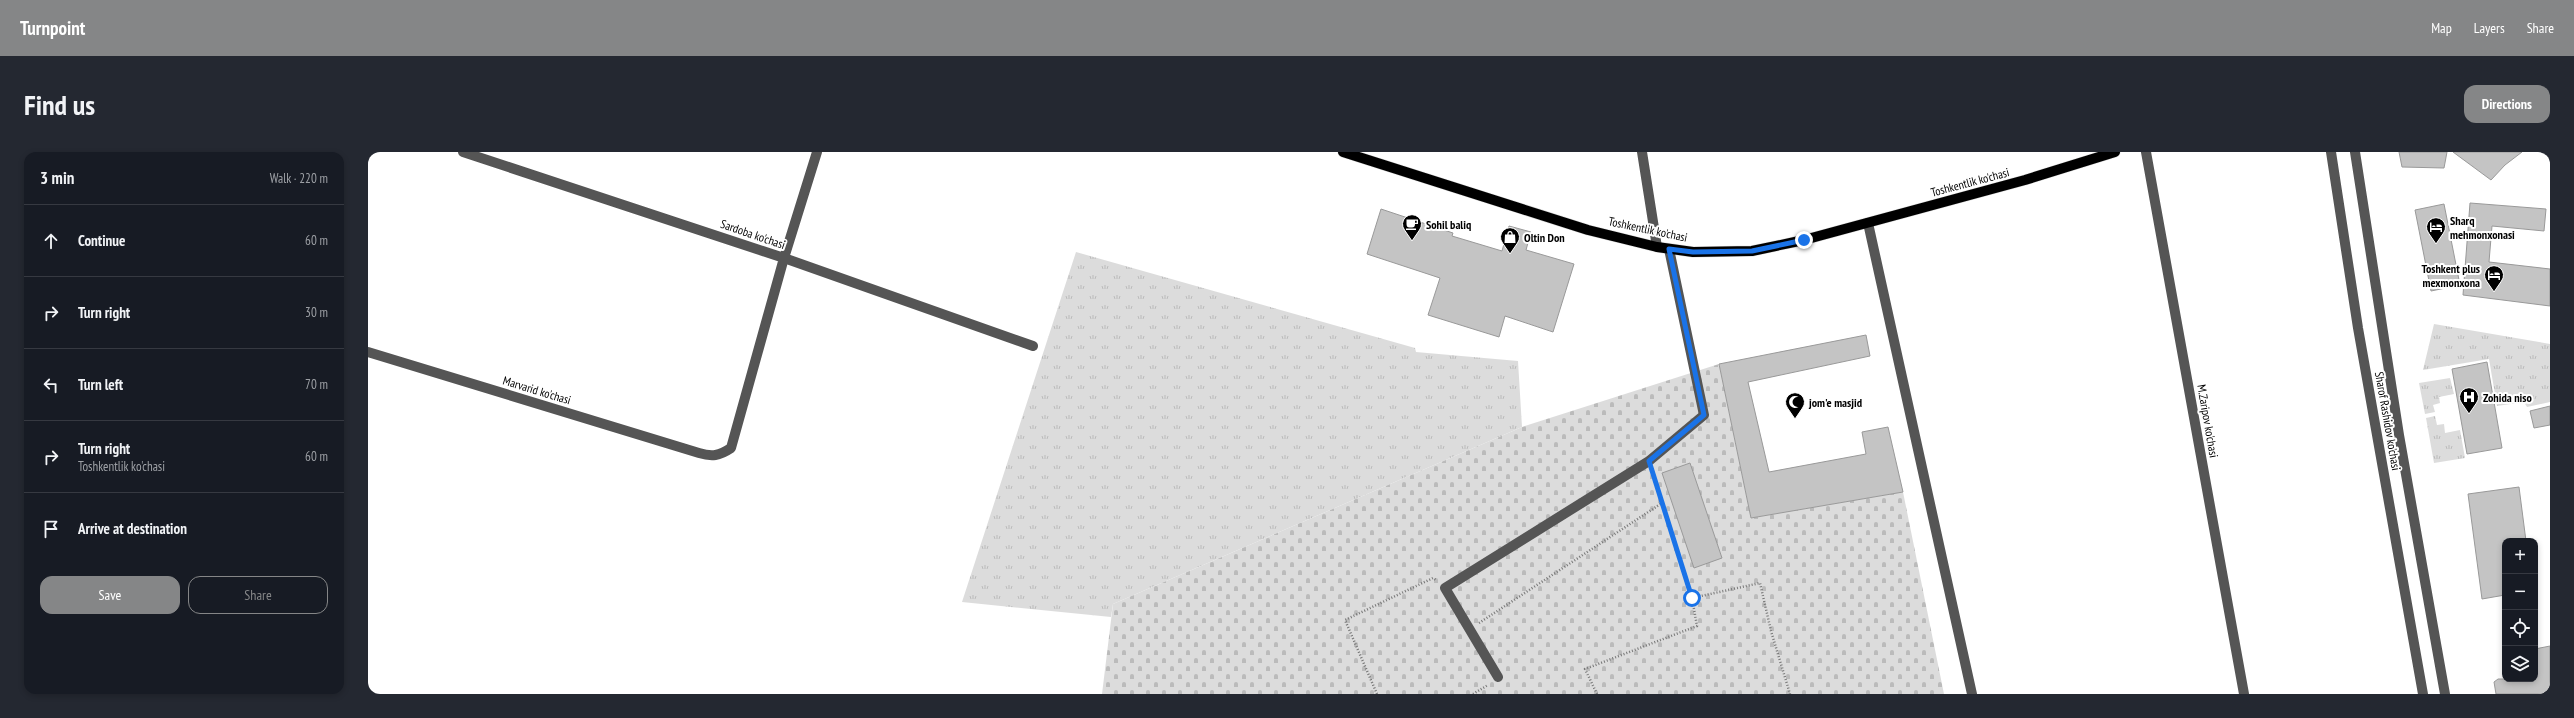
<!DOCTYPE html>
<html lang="en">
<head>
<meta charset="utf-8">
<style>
	body { margin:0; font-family:"PT Sans Narrow",sans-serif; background:#242831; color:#f1f3f6 }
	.controls { position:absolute; right:12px; bottom:12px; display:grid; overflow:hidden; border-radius:8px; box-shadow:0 2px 6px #0003 }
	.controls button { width:36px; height:36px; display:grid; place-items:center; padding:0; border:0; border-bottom:1px solid #363941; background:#171b24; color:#f1f3f6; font:20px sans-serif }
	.stop { position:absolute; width:12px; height:12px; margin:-9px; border:3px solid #1a73e8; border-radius:50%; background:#fff }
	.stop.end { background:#1a73e8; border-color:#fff; box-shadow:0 1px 4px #0008 }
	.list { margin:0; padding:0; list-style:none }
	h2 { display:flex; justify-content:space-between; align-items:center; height:52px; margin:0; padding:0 16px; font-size:17px }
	h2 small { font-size:13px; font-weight:400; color:#9ea1a6 }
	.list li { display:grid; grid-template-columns:26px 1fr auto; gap:12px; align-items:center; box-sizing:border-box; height:72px; padding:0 16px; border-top:1px solid #363941 }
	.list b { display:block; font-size:15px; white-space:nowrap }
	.list p { margin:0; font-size:13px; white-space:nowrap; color:#9ea1a6 }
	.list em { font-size:13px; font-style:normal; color:#9ea1a6 }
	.actions { display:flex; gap:8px; padding:12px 16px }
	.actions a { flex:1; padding:9px 0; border:1px solid #858687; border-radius:12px; text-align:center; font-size:14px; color:#858687 }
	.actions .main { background:#858687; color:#fff }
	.icon { flex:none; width:22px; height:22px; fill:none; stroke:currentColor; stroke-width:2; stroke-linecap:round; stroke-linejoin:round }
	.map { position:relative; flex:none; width:2182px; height:542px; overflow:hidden; border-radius:12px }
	header { display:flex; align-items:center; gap:24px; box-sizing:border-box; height:56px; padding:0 20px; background:#858687; color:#fff }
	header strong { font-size:19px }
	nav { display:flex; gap:22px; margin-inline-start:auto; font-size:14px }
	.intro { display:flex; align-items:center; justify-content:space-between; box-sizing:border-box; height:96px; padding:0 24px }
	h1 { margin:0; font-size:28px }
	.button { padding:10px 18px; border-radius:12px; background:#858687; color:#fff; font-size:14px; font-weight:700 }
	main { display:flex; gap:24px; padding:0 24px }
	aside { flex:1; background:#171b24; border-radius:12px; box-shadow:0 2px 6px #0003 }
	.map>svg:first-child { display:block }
</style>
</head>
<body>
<header>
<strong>Turnpoint</strong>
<nav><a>Map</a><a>Layers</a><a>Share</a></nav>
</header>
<div class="intro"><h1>Find us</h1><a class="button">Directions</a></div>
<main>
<aside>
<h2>3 min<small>Walk · 220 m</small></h2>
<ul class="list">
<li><svg class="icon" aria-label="ahead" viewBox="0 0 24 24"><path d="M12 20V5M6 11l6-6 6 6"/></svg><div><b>Continue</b></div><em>60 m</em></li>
<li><svg class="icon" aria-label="right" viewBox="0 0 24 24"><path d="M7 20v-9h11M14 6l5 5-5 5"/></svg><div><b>Turn right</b></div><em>30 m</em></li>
<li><svg class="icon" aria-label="left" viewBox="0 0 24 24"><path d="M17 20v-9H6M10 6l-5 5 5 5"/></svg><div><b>Turn left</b></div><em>70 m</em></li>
<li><svg class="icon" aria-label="right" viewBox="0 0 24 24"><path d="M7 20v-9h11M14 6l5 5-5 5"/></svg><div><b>Turn right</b><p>Toshkentlik ko'chasi</p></div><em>60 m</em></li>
<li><svg class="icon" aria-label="arrive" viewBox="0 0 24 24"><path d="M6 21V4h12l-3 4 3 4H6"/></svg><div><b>Arrive at destination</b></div></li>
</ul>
<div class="actions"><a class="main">Save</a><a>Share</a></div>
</aside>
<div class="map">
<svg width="2182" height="542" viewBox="0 0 2182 542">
	<defs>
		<pattern id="grass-tufts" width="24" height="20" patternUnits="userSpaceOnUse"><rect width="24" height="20" fill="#dcdcdc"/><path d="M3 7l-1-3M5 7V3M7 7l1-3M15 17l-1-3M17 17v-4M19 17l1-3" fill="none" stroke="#bbb"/></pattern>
		<pattern id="cemetery-stones" width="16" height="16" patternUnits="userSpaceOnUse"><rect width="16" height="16" fill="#dcdcdc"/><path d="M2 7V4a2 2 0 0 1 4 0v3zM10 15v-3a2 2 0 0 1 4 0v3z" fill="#bbb"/></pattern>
	</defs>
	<rect width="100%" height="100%" fill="#fff"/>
	<!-- grass -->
	<path fill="url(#grass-tufts)" d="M708 100 1047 196 1048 200 1150 209 1154 275 745 452 743 465 594 450Z
		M2066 172 2182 192V250L2159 255 2156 250 2129 254 2121 207 2055 218Z
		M2082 226 2086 242 2071 245 2072 251 2065 253 2067 260 2057 262 2051 231Z
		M2067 264 2069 273 2076 272 2077 281 2092 278 2097 306 2066 311 2058 266Z"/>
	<!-- cemetery -->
	<path fill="url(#cemetery-stones)" d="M1351 212 1383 366 1535 340 1576 542H734L745 452 1154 275Z"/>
	<!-- building -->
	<path fill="#c4c4c4" stroke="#999" d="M2031 0H2079L2076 16 2034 15Z
		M2085 0H2154L2137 13 2123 28Z
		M2102 51 2178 57 2176 79 2124 74 2121 110 2182 117V154L2095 143Z
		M2076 52 2092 133 2063 139 2047 58Z
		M1013 57 1085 81 1084 84 1134 99 1141 74 1163 80 1158 98 1206 112 1185 180 1137 164 1131 185 1060 163 1072 126 999 102Z
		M1498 183 1502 204 1380 230 1401 320 1498 302 1494 280 1520 275 1535 340 1383 366 1351 212Z
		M2119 210 2134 296 2099 302 2084 217Z
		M2182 254V273L2166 276 2162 259Z
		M1322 311 1354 406 1326 416 1294 321Z
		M2151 335 2158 389H2137V443L2114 447 2100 342Z
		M2182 494V542H2128L2126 530 2130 527H2167V497Z"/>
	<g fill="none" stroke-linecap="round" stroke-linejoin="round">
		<defs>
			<path id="major" d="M975 0 1220 78 1289 95 1325 100 1384 99 1436 88 1657 28 1747 0"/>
		</defs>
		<!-- major casing -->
		<use href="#major" stroke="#dbdbdb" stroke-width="11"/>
		<!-- path -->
		<path stroke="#777" stroke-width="2.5" stroke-dasharray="1 2" stroke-linecap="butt" d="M1285 321 1324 446 1392 431 1403 479 1422 542
			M1111 471 1294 351
			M1009 542 977 468 1065 426 1068 428
			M1105 542 1120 533
			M1229 542 1217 517 1329 474 1324 446"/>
		<!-- minor -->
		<path stroke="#555" stroke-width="10" d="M95 0 416 106 665 194
			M1274 0 1289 95
			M1778 0 1876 542
			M1963 0 1990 176 2055 542
			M1987 0 2031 283 2077 542
			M1500 71 1604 542
			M0 200 331 301C344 305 351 304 363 296L416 106 449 0
			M1130 525 1077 436 1281 309 1336 263 1301 97"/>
		<!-- major -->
		<use href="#major" stroke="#000" stroke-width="10"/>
	</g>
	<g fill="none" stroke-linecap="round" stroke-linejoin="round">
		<!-- route -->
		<path stroke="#1a73e8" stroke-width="5" d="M1324 446 1281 309 1336 263 1301 97 1325 100 1384 99 1436 88"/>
	</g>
	<!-- icons -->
	<defs>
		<symbol id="cafe-pin" viewBox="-11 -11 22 30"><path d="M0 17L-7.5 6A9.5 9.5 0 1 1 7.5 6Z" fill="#000" stroke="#fff"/><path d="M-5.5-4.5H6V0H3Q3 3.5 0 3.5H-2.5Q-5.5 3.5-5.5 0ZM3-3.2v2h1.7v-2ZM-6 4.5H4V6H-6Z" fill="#fff"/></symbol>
		<symbol id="hotel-pin" viewBox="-11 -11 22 30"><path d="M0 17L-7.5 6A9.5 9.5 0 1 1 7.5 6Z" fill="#000" stroke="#fff"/><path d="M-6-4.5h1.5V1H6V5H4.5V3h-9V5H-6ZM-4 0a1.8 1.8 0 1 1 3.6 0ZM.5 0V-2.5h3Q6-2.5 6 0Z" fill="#fff"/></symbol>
		<symbol id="shop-pin" viewBox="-11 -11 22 30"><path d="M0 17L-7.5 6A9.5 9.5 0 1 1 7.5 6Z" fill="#000" stroke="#fff"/><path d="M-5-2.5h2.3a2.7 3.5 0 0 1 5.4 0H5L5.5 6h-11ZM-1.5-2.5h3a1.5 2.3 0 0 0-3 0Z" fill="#fff"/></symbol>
		<symbol id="hospital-pin" viewBox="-11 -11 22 30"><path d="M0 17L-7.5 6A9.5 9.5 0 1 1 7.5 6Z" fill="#000" stroke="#fff"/><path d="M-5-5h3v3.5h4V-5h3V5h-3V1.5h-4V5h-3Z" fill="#fff"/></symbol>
		<symbol id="mosque-pin" viewBox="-11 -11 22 30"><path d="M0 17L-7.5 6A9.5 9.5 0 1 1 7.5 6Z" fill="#000" stroke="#fff"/><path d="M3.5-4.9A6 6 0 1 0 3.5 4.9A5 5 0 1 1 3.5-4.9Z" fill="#fff"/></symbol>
	</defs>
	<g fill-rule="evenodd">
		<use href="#cafe-pin" x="1033" y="61" width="22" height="30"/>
		<use href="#hotel-pin" x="2057" y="64" width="22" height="30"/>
		<use href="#shop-pin" x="1131" y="74" width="22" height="30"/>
		<use href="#hotel-pin" x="2115" y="112" width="22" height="30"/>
		<use href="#hospital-pin" x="2090" y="234" width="22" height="30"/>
		<use href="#mosque-pin" x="1416" y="239" width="22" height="30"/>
	</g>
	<g text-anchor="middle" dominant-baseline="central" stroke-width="4" stroke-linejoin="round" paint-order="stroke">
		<!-- street labels -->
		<g font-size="12" fill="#000" stroke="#fff">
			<text transform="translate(1602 30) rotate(-15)">Toshkentlik ko'chasi</text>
			<text transform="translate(1280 77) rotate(12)">Toshkentlik ko'chasi</text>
			<text transform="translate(385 82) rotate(19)">Sardoba ko'chasi</text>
			<text transform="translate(169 238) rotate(17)">Marvarid ko'chasi</text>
			<text transform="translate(1840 269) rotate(80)">M.Zaripov ko'chasi</text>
			<text transform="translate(2020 269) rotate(80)">Sharof Rashidov ko'chasi</text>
		</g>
		<!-- poi labels -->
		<g font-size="12" font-weight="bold" fill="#000" stroke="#fff" text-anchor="start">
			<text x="2082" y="68">Sharq<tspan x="2082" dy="14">mehmonxonasi</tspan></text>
			<text x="1058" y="72">Sohil baliq</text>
			<text x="1156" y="85">Oltin Don</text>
			<text x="2112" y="116" text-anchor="end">Toshkent plus<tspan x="2112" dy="14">mexmonxona</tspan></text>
			<text x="2115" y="245">Zohida niso</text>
			<text x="1441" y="250">jom'e masjid</text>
		</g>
	</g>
</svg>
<div class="controls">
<button>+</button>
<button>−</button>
<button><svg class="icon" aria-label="locate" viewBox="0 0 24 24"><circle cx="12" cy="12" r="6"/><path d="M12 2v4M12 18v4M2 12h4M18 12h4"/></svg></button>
<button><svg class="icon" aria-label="layers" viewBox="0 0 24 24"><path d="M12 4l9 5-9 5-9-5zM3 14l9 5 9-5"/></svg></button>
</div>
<div class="stop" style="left:1324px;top:446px"></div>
<div class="stop end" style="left:1436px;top:88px"></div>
</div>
</main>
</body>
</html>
